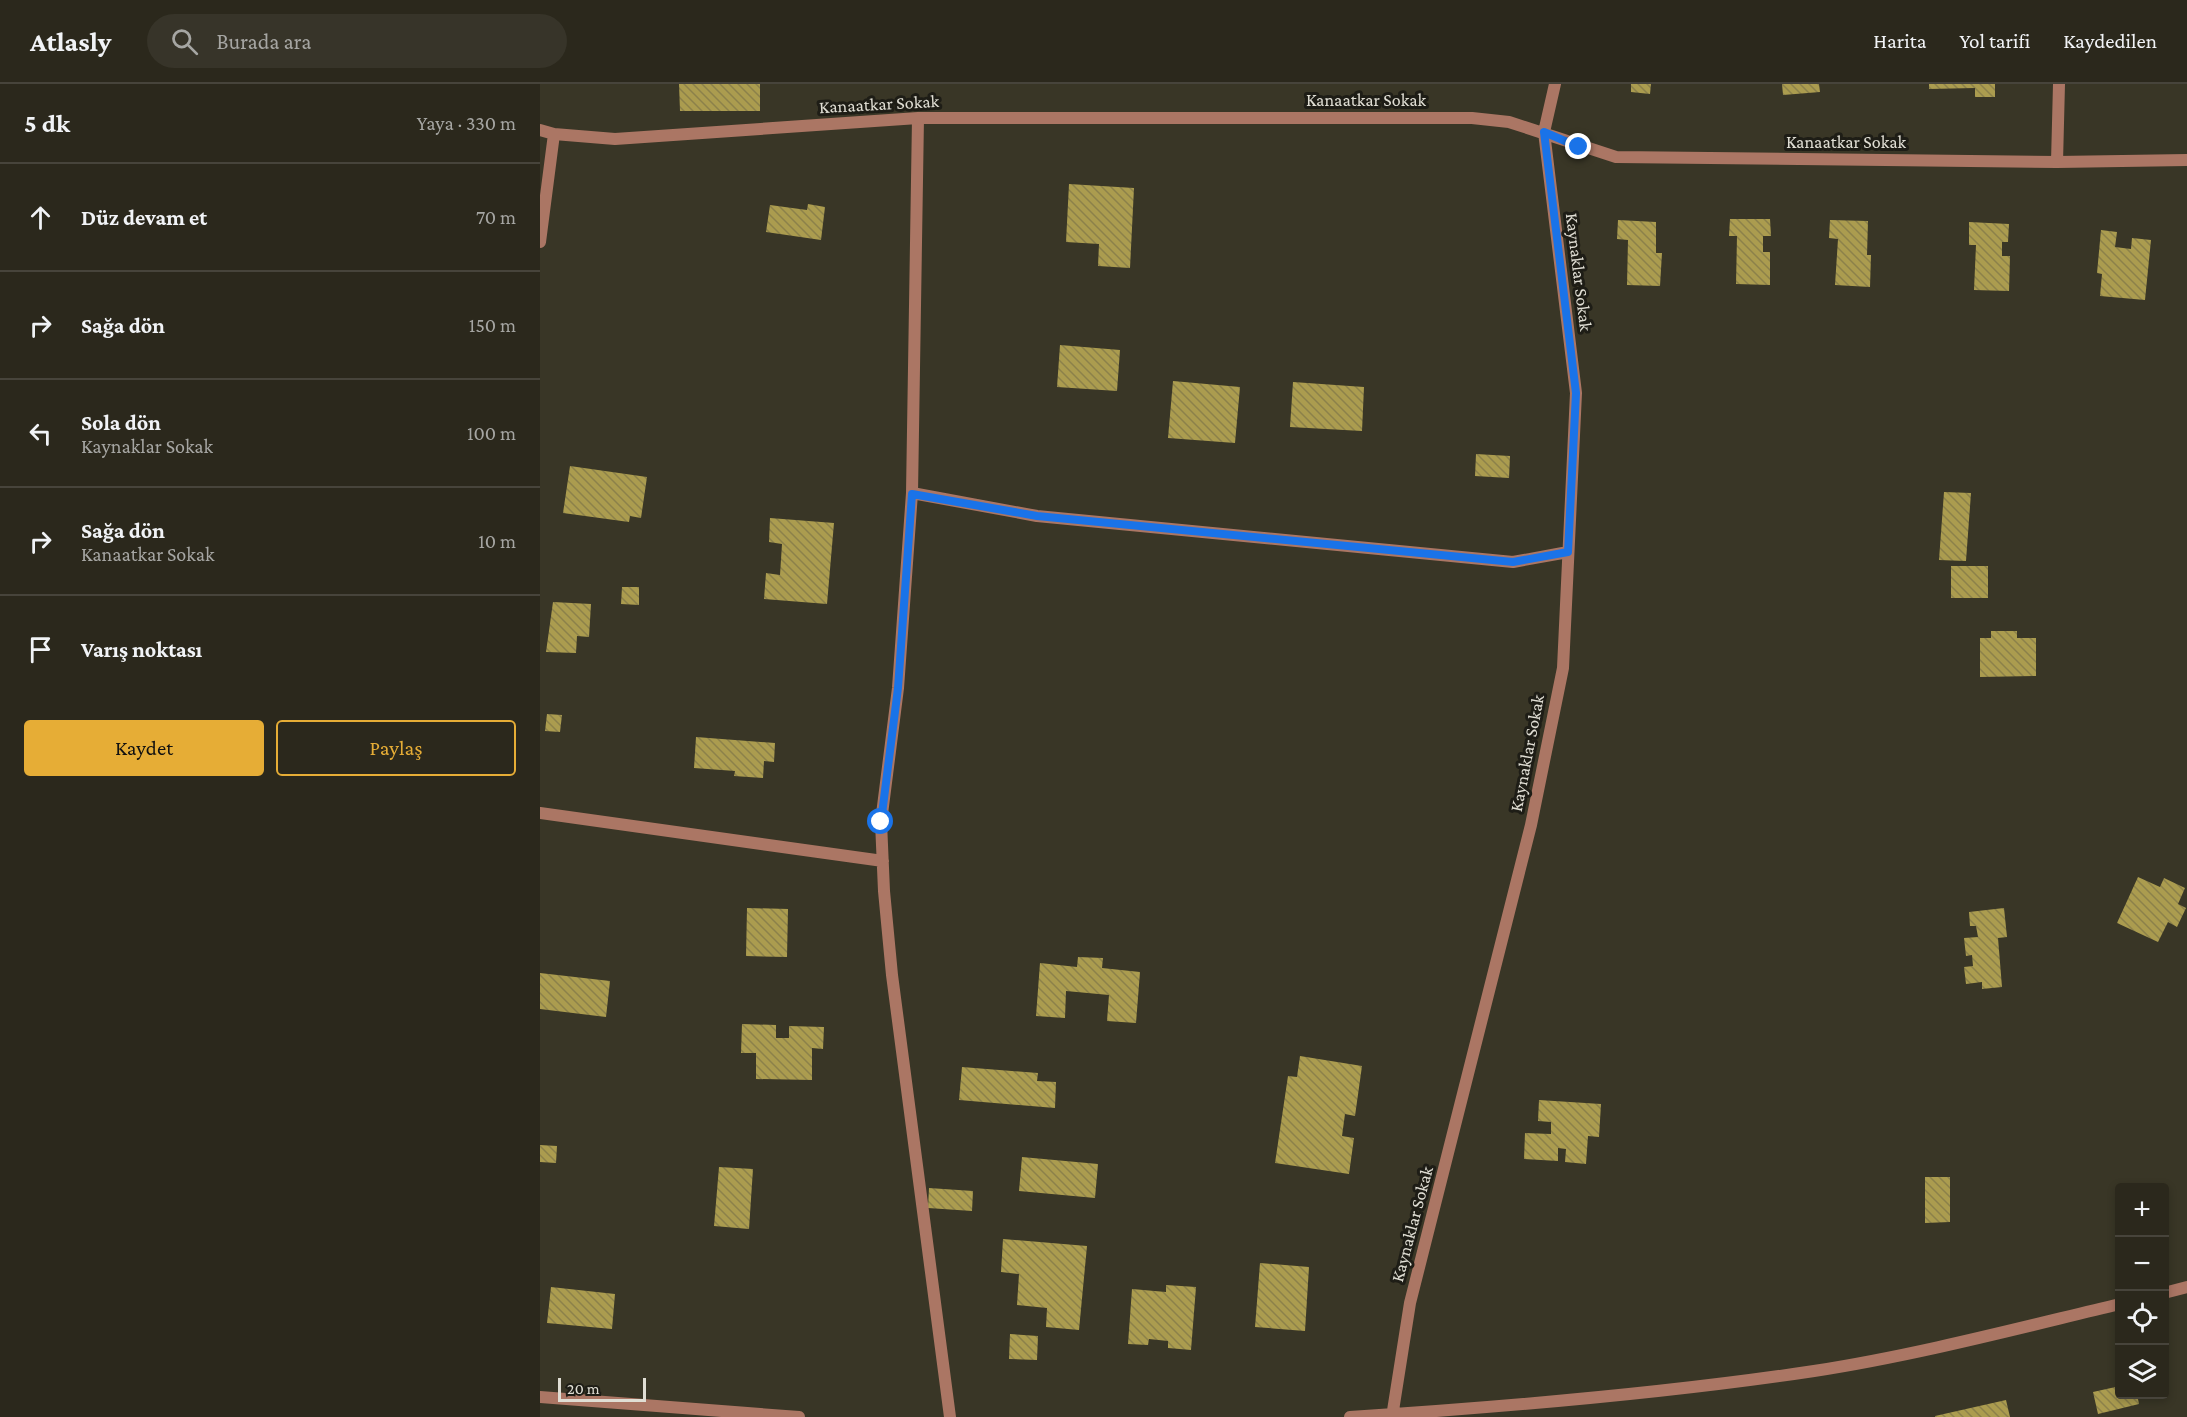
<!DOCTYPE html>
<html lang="tr">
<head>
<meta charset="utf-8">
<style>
	body { margin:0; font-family:"Crimson Pro",serif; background:#373429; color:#f1f3f6 }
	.controls { position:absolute; right:18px; bottom:18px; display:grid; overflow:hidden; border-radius:6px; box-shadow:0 3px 9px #0003 }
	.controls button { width:54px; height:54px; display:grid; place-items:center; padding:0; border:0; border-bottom:2px solid #47443b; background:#2b281c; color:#f1f3f6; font:30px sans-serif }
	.scale { position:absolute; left:18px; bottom:15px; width:88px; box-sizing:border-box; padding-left:6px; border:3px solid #e0ded4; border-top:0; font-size:16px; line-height:21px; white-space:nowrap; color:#e0ded4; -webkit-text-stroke:4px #1e1d16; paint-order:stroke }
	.stop { position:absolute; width:18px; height:18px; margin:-14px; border:4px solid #1a73e8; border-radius:50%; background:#fff }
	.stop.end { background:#1a73e8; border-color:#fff; box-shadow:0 2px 6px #0008 }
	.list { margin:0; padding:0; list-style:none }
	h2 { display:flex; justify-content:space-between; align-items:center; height:78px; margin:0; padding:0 24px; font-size:26px }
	h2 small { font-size:20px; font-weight:400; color:#a6a6a3 }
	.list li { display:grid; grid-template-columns:39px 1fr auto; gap:18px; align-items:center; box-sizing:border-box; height:108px; padding:0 24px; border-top:2px solid #47443b }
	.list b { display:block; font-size:22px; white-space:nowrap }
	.list p { margin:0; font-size:20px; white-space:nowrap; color:#a6a6a3 }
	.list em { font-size:20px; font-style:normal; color:#a6a6a3 }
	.actions { display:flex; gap:12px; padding:18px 24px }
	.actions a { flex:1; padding:14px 0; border:2px solid #e6ad36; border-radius:6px; text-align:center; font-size:21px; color:#e6ad36 }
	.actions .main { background:#e6ad36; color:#111 }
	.icon { flex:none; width:33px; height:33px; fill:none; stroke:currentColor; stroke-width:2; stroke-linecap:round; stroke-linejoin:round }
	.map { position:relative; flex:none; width:1647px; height:1333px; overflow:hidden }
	header { display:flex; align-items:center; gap:36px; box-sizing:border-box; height:84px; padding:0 30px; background:#2b281c; border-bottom:2px solid #47443b }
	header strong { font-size:28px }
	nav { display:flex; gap:33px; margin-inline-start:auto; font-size:21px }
	.search { width:420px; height:54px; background:#373429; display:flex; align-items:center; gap:15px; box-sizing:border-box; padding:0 21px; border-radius:33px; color:#a6a6a3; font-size:22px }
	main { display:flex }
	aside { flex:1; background:#2b281c }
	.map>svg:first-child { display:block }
</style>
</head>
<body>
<header>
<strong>Atlasly</strong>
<div class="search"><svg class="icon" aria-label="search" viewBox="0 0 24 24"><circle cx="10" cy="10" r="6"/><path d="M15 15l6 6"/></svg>Burada ara</div>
<nav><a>Harita</a><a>Yol tarifi</a><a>Kaydedilen</a></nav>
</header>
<main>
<aside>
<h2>5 dk<small>Yaya · 330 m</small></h2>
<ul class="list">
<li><svg class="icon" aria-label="ahead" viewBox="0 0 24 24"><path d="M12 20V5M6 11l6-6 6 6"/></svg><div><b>Düz devam et</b></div><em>70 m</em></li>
<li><svg class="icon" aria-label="right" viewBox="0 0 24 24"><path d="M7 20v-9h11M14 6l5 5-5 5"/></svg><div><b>Sağa dön</b></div><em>150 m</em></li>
<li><svg class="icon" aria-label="left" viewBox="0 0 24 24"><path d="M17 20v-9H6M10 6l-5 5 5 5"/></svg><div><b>Sola dön</b><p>Kaynaklar Sokak</p></div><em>100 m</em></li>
<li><svg class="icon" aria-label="right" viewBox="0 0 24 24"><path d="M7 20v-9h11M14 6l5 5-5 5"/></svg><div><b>Sağa dön</b><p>Kanaatkar Sokak</p></div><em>10 m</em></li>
<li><svg class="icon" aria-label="arrive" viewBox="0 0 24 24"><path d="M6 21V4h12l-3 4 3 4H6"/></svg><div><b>Varış noktası</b></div></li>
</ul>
<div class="actions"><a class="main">Kaydet</a><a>Paylaş</a></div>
</aside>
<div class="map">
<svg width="1647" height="1333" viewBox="0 0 1647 1333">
	<defs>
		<pattern id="building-back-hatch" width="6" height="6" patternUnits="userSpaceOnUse" patternTransform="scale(1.5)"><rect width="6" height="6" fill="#ab9c4f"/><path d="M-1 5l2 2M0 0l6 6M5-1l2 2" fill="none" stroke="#8c814a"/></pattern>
	</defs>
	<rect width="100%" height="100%" fill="#393626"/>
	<!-- building -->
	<path fill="url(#building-back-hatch)" d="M139 0H220V27H140Z
		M1091 0H1111L1110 10 1091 8Z
		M1242 0H1279L1280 8 1243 11Z
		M1389 0H1455V13H1435V4L1389 5Z
		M529 100 594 104 590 184 558 182 559 160 526 158Z
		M268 120 285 123 281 156 226 148 230 121 267 126Z
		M1190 135H1230L1231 152H1223V168H1230V201L1196 200 1197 152H1189Z
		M1078 136 1116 138V169H1122L1120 202 1087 201 1088 156 1077 155Z
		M1290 136 1328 137 1327 171H1331L1330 203 1295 201 1298 155 1289 154Z
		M1429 138 1469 140 1468 158H1462V172H1470L1469 207 1434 206 1436 161H1429Z
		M1561 146 1577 148 1575 163 1591 165 1592 154 1611 156 1605 216 1560 212 1562 190 1557 189Z
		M520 261 580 266 577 307 517 303Z
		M633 297 700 303 695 359 628 354Z
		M753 298 824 303 822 347 750 343Z
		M936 370 970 372 969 394 935 392Z
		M30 382 107 393 101 434 90 432 89 438 23 429Z
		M1404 408 1431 409 1426 477 1399 476Z
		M230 434 294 439 287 520 224 515 226 489 240 491 242 460 229 458Z
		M1411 482H1448V514H1411Z
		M82 503H99V521L81 520Z
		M13 518 51 520 49 553 37 552 36 569 6 568Z
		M1451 547H1477V554H1496V592L1440 593V554H1451Z
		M7 630 22 631 20 648 5 647Z
		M156 653 235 659 234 678 224 677 223 694 194 692 195 687 154 684Z
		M1598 793 1620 803 1624 794 1645 804 1638 820 1646 824 1637 843 1628 838 1618 858 1577 839Z
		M207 824 248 825 247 873 206 872Z
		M1464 824 1467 853 1458 854 1462 903 1442 905V898L1426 900 1424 883 1433 882 1432 871 1426 872 1424 854 1438 853 1436 842H1430L1429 828Z
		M538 873 563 874 562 884 600 888 596 939 567 937 569 911 526 907 525 934 496 932 500 879 537 883Z
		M0 889 70 897 66 933 0 925Z
		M202 940 236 941V954H249V942L284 943 283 965 272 964V996L216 995V969H201Z
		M760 972 822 982 815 1032 805 1030 802 1052 814 1054 809 1090 735 1079 748 992 757 993Z
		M422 983 498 989 497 997 516 998 515 1024 419 1016Z
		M999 1016 1061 1020 1059 1053 1048 1052 1046 1080 1025 1078 1026 1065 1018 1064V1077L984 1075 985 1049 1011 1050V1038L998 1037Z
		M0 1061 17 1062 16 1079 0 1078Z
		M482 1073 558 1080 555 1114 479 1107Z
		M179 1083 213 1085 209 1145 174 1142Z
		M1385 1093H1410V1138L1385 1139Z
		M389 1104 433 1107 432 1127 388 1124Z
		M463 1155 547 1162 539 1246 506 1243 507 1224 477 1221 479 1190 461 1188Z
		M720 1179 769 1183 765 1247 715 1243Z
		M626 1201 656 1203 651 1266 628 1264V1257L609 1255 608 1261 588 1260 592 1205 626 1208Z
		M11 1203 75 1210 72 1245 7 1239Z
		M470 1250 498 1252 497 1276 469 1275Z
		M1580 1302V1310H1597L1599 1320 1558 1330 1553 1308Z
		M1466 1316 1470 1333H1395V1332Z"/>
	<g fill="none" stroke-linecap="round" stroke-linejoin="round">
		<!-- minor -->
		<path stroke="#ab7664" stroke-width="12" d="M378 34 372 409 497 432 973 478 1028 468
			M0 46 14 50 75 55 378 34H932L969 38 1076 73 1517 78 1647 76
			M1517 78 1519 0
			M0 158 14 50
			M372 409 358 604 341 738 344 807 352 891 410 1333
			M0 729 343 777
			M1624 1209 1647 1203
			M0 1313 259 1333
			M810 1333C965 1323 1121 1310 1274 1287 1377 1271 1479 1244 1580 1220
			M852 1333 870 1219 991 741 1023 584 1036 309 1004 48 1015 0"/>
	</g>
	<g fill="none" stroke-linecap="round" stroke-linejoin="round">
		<!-- route -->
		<path stroke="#1a73e8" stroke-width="8" d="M341 738 358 604 372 410 497 432 973 478 1028 468 1036 309 1004 48 1039 63"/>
	</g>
	<g text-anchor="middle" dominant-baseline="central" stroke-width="6" stroke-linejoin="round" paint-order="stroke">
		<!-- street labels -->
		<g font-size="18" fill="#e0ded4" stroke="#1e1d16">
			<text x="826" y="16">Kanaatkar Sokak</text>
			<text transform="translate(339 20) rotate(-3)">Kanaatkar Sokak</text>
			<text x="1306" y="58">Kanaatkar Sokak</text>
			<text transform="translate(1039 188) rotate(83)">Kaynaklar Sokak</text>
			<text transform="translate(987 669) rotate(-79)">Kaynaklar Sokak</text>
			<text transform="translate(872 1140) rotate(-75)">Kaynaklar Sokak</text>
		</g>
	</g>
</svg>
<div class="controls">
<button>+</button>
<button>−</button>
<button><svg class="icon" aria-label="locate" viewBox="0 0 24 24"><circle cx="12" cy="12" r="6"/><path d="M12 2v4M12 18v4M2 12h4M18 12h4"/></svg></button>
<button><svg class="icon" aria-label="layers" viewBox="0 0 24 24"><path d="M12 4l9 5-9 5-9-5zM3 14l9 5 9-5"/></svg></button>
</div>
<div class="scale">20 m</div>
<div class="stop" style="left:341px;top:738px"></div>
<div class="stop end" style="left:1039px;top:63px"></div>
</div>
</main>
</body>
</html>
